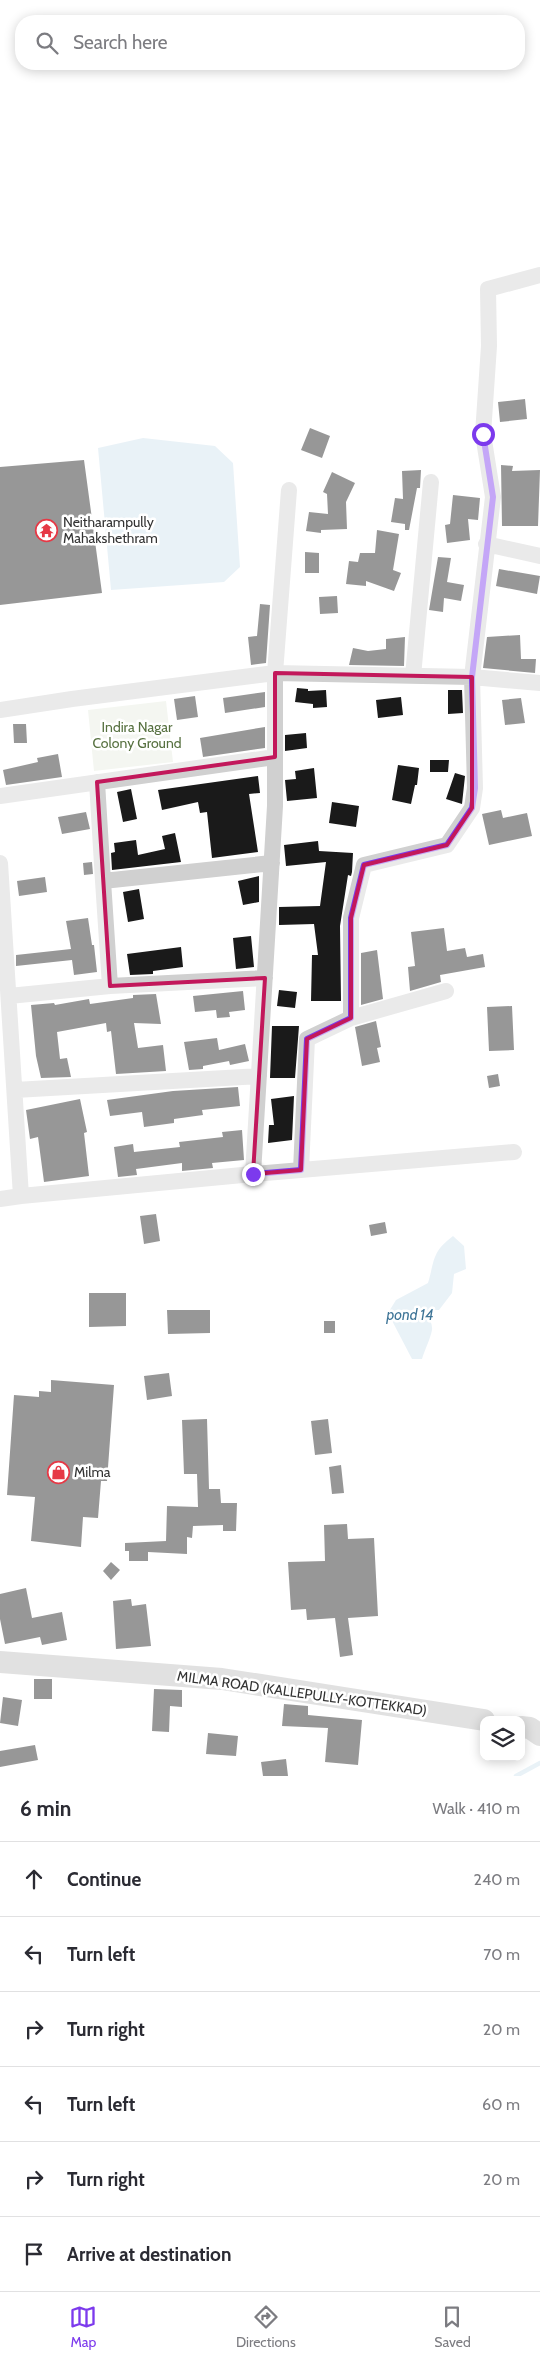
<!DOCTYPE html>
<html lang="en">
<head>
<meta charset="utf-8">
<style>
	body { margin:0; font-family:Cabin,sans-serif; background:#f7f7f7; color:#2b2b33 }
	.controls { position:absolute; right:15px; bottom:15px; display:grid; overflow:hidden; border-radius:10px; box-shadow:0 2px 12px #0003 }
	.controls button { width:45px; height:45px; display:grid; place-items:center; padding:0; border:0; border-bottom:1px solid #e1e1e2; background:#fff; color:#2b2b33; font:25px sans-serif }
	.stop { position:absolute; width:15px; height:15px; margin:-11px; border:4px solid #7c3aed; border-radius:50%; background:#fff }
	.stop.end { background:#7c3aed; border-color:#fff; box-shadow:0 1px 5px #0008 }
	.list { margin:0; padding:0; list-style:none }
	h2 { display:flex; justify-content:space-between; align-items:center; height:65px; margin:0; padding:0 20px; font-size:21px }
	h2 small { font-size:16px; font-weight:400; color:#7c7c81 }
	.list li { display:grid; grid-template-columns:32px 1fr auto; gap:15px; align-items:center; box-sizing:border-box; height:75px; padding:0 20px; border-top:1px solid #e1e1e2 }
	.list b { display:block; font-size:19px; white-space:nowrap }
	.list em { font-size:16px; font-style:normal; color:#7c7c81 }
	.icon { flex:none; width:28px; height:28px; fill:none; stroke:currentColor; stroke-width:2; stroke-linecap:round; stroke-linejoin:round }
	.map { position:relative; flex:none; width:540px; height:1776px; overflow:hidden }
	.search { position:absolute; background:#fff; box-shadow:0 2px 12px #0003; left:15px; right:15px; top:15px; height:55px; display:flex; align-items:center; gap:12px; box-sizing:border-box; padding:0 18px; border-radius:20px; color:#7c7c81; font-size:19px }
	.sheet { height:515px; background:#fff }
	nav { display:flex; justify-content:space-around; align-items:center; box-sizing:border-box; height:70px; border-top:1px solid #e1e1e2; background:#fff; font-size:14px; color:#7c7c81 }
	nav a { display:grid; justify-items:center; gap:2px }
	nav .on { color:#7c3aed }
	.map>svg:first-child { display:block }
</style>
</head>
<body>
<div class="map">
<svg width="540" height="1776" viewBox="0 0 540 1776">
	<rect width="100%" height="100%" fill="#fff"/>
	<!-- green -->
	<path fill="#e6ecdf" d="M166 701 173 762 94 771 88 710Z"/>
	<!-- water -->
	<path fill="#cfe2ee" d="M143 438 215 446 233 463 240 567 224 582 111 590 98 448Z
		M453 1236 464 1246 466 1269 454 1274 452 1293 439 1310H430C427 1318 433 1323 432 1330 430 1340 425 1349 422 1359H412L388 1313 396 1300 428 1283C435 1259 432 1252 453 1236Z"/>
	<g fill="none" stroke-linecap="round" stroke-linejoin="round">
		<!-- stream -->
		<path stroke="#cfe2ee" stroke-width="4.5" d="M516 1776 540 1763"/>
	</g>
	<!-- building -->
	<path fill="#1a1a1a" d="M525 399 527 419 500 422 498 402Z
		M310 428 330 436 322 458 301 450Z
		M84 460 102 593 0 605V467Z
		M501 465 513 466 512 471 540 470 538 526H502Z
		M421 470 420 488H417L409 530H405V524L391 522 395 498 403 499 402 471Z
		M332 472 355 483 346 502 347 529 321 530V533L306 531 309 512 328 514 327 494 323 492Z
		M453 495 480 498 478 520 468 519 470 540 447 543 445 525 450 524Z
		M377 530 399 534 393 570 401 573 394 591 366 581V586L346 584 349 561 358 562 360 553H375Z
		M305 552 319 553V573H305Z
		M438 557 451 558 447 582 464 585 461 601 444 598 443 612 429 610Z
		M499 569 540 576 537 594 496 586Z
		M337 596 338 613 320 614 319 597Z
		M260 604 270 605 266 663 251 665 248 637 257 636Z
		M520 635 521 659H536L535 673 483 668 487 637Z
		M405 637 404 666 349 665 353 648 368 651 386 649V639Z
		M297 688 308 689V691L326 690 327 707 313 708V704L295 702Z
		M448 690H462L463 713 448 714Z
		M265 692V707L225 713 223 698Z
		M195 696 198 717 177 720 174 699Z
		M401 697 403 715 378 718 376 700Z
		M521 698 525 723 505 725 502 700Z
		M13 724H26L27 743H14Z
		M265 727V748L203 757 200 738Z
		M306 733 307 748 285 751V735Z
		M58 754 62 777 6 785 3 770 38 762 37 758Z
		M430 760H449L448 772H430Z
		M398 765 419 768 417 785H415L411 804 392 800Z
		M314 768 317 798 287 801 285 780 296 779 295 771Z
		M455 773 465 776 462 804 446 799Z
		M258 776 260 793 249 794 258 852 212 858 207 812 200 813 198 802 162 810 158 790Z
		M131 789 137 819 123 822 117 792Z
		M332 802 359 806 356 827 329 823Z
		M501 810 503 818 527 813 532 836 489 845 482 814Z
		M86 812 90 829 62 834 58 817Z
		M175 833 181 862 112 870 111 853 115 852 114 843 136 840 138 855 165 849 162 836Z
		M318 841 319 851 353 853 352 872 351 876 348 875 340 926 341 1001H311L312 955H318L314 924 279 925V907L320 906 326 862 286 866 284 845Z
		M92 862 93 874 84 875 83 863Z
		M259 876V902L243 905 238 881Z
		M45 877 47 892 19 896 17 881Z
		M139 889 144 919 128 922 123 892Z
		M88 918 92 945H94L97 972 74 975 72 960 16 966V955L71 949 66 921Z
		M444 928 447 951 465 948 467 957 483 954 485 967 440 975 441 982 410 991 408 967 415 966 411 932Z
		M251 936 254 967 236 969 233 938Z
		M181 947 183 967 153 971V974L130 975 127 954Z
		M377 950 383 999 361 1005V953Z
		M279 990 297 992 295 1008 277 1006Z
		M243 991 245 1010 229 1012 230 1017 217 1018 216 1010 195 1012 193 996Z
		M156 994 161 1024 134 1023 138 1048 163 1045 166 1071 116 1074 111 1031 107 1032 106 1023 57 1032 60 1059 67 1058 71 1077 41 1078 36 1056 31 1005 54 1003 55 1005 89 999 90 1004 133 998V995Z
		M512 1006 514 1050 489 1051 487 1007Z
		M376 1021 381 1047 377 1048 380 1062 362 1066 355 1027Z
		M272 1026H299L295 1078H270Z
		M217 1038 219 1050 245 1044 249 1061 230 1065 229 1061 203 1066V1069L189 1070 184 1042Z
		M498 1074 500 1086 489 1088 487 1076Z
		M238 1087 240 1106 202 1110 203 1115 174 1119V1123L144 1127 142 1112 110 1116 107 1100 173 1091Z
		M294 1096 292 1140 268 1143 269 1125H274L271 1099Z
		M80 1099 87 1132 84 1133 89 1176 44 1182 38 1137 30 1139 26 1110Z
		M242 1130 244 1160 212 1163 213 1168 182 1171V1163L136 1169 137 1175 118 1177 114 1147 133 1144 134 1152 180 1147 179 1142 223 1137 222 1132Z
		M156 1214 160 1241 144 1244 140 1216Z
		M385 1222 387 1233 371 1236 369 1225Z
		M89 1293H126V1326L89 1327Z
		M167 1310H210V1333L168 1334Z
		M324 1321H335V1333H324Z
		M169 1373 172 1396 147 1400 144 1376Z
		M51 1380 114 1385 107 1481H101L98 1518 83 1517 81 1547 31 1541 35 1497 7 1495 14 1395 39 1397V1391L51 1392Z
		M207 1419 209 1489H220L221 1503H237L236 1531H223V1525L193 1526 192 1538 187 1537V1554L148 1552V1561H129V1551H125V1543L166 1541 167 1506 198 1507 197 1474H184L182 1420Z
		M328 1419 332 1453 315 1455 311 1421Z
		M341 1465 344 1493 332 1494 329 1467Z
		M347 1524 348 1539 374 1538 378 1616 348 1618 353 1655 340 1657 335 1618 307 1620 306 1609 291 1610 288 1562 325 1561 324 1525Z
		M111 1562 120 1570 111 1580 103 1571Z
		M26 1588 32 1618 62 1612 67 1640 42 1645 40 1637 5 1644 0 1619V1594Z
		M131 1599 132 1606 146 1604 151 1646 116 1649 113 1601Z
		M34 1679H52V1699H34Z
		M154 1689 182 1690V1707L170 1706 169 1732 152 1731Z
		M3 1697 22 1700 18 1726 0 1723Z
		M284 1704 308 1706V1715L362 1720 358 1765 325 1762 328 1728 282 1726Z
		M208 1733 238 1736 236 1756 206 1754Z
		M35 1745 38 1760 0 1767V1751Z
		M286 1759 288 1776H263L261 1762Z"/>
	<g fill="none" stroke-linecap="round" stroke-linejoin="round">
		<!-- street -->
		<path stroke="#d0d0d0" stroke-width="16" d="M486 544 540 556
			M413 676 431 482
			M0 710 72 699 275 673 472 677 493 497 483 434 489 346 488 289 540 275
			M97 782 103 881 272 863
			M0 796 275 757
			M0 863 21 1196 0 1199
			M103 881 110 986 265 978
			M9 996 110 986
			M351 1018V918L364 865 447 845 472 808 475 788 472 677 540 683
			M15 1090 259 1076
			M301 1170 307 1039 351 1018 446 991
			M253 1174 514 1152
			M21 1196 253 1174 275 806V673L289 490"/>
		<!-- secondary -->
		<path stroke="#bdbdbd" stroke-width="22" d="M0 1662 222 1679 484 1720
			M521 1727 530 1728 540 1735"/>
	</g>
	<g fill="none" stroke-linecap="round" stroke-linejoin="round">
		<!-- route -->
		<path stroke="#7c3aed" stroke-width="6" d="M253 1174 301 1170 307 1039 351 1018V918L364 865 447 845 472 808 475 788 472 677 493 497 483 434"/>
	</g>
	<!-- marked area -->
	<path d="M0 0H540V1776H0ZM275 673 472 677V808L447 845 364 865 351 918V1018L307 1039 301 1170 253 1174 265 978 110 986 97 782 275 757Z" fill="#fff" fill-opacity=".55" fill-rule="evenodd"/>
	<path fill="none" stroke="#c2185b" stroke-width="4" stroke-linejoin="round" d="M275 673 472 677V808L447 845 364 865 351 918V1018L307 1039 301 1170 253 1174 265 978 110 986 97 782 275 757Z"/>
	<!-- icons -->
	<defs>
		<symbol id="temple-ring" viewBox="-11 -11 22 22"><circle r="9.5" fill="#fff" stroke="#e63946" stroke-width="1.5"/><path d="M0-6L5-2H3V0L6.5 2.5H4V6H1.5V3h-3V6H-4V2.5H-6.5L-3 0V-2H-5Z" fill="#e63946"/></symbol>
		<symbol id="shop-ring" viewBox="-11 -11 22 22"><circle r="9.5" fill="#fff" stroke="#e63946" stroke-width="1.5"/><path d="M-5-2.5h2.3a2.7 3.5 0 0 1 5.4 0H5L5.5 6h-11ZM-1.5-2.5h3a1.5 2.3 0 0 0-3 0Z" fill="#e63946"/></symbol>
	</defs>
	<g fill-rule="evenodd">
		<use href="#temple-ring" x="34" y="518" width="25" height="25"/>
		<use href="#shop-ring" x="46" y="1460" width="25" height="25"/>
	</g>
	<g text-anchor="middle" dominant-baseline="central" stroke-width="5" stroke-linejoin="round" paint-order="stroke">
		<!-- poi labels -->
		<g font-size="14" fill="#333" stroke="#fff" text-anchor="start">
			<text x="63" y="522">Neitharampully<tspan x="63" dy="16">Mahakshethram</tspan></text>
			<text x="74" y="1472">Milma</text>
		</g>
		<!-- park labels -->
		<g font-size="14" fill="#56703f" stroke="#fff">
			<text x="137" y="727">Indira Nagar<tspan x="137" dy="16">Colony Ground</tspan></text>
		</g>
		<!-- street labels -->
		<g font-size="14" fill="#333" stroke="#fff">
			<text transform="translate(302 1693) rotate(8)">MILMA ROAD (KALLEPULLY-KOTTEKKAD)</text>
		</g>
		<!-- water labels -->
		<g font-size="15" font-style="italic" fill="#3f7597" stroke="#fff">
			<text x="410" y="1315">pond 14</text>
		</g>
	</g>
</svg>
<div class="controls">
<button><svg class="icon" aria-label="layers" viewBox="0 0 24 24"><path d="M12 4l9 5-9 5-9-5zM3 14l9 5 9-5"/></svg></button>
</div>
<div class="stop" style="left:483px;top:434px"></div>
<div class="stop end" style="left:253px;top:1174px"></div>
<div class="search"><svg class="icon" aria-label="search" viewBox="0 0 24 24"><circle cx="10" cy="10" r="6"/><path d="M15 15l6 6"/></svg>Search here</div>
</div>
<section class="sheet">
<h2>6 min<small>Walk · 410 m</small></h2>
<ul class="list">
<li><svg class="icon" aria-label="ahead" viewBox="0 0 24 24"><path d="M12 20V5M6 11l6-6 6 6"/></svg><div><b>Continue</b></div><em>240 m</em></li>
<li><svg class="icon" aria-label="left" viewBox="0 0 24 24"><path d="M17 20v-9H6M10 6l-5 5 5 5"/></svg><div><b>Turn left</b></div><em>70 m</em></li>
<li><svg class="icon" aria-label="right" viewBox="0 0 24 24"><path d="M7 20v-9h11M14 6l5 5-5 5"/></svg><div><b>Turn right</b></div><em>20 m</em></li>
<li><svg class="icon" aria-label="left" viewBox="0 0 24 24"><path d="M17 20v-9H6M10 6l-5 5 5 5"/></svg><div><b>Turn left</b></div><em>60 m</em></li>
<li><svg class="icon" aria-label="right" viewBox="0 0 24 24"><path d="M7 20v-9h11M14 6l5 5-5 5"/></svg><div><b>Turn right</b></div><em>20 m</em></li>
<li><svg class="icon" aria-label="arrive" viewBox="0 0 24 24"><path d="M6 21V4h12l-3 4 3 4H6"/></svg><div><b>Arrive at destination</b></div></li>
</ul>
</section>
<nav>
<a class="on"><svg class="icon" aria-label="map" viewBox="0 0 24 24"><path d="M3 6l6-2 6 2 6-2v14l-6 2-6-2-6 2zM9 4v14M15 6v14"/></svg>Map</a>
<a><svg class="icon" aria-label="directions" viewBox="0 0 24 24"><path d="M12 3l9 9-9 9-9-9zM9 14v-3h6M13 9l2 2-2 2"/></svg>Directions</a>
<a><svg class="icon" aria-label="saved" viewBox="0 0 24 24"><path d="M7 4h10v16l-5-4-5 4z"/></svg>Saved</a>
</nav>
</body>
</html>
